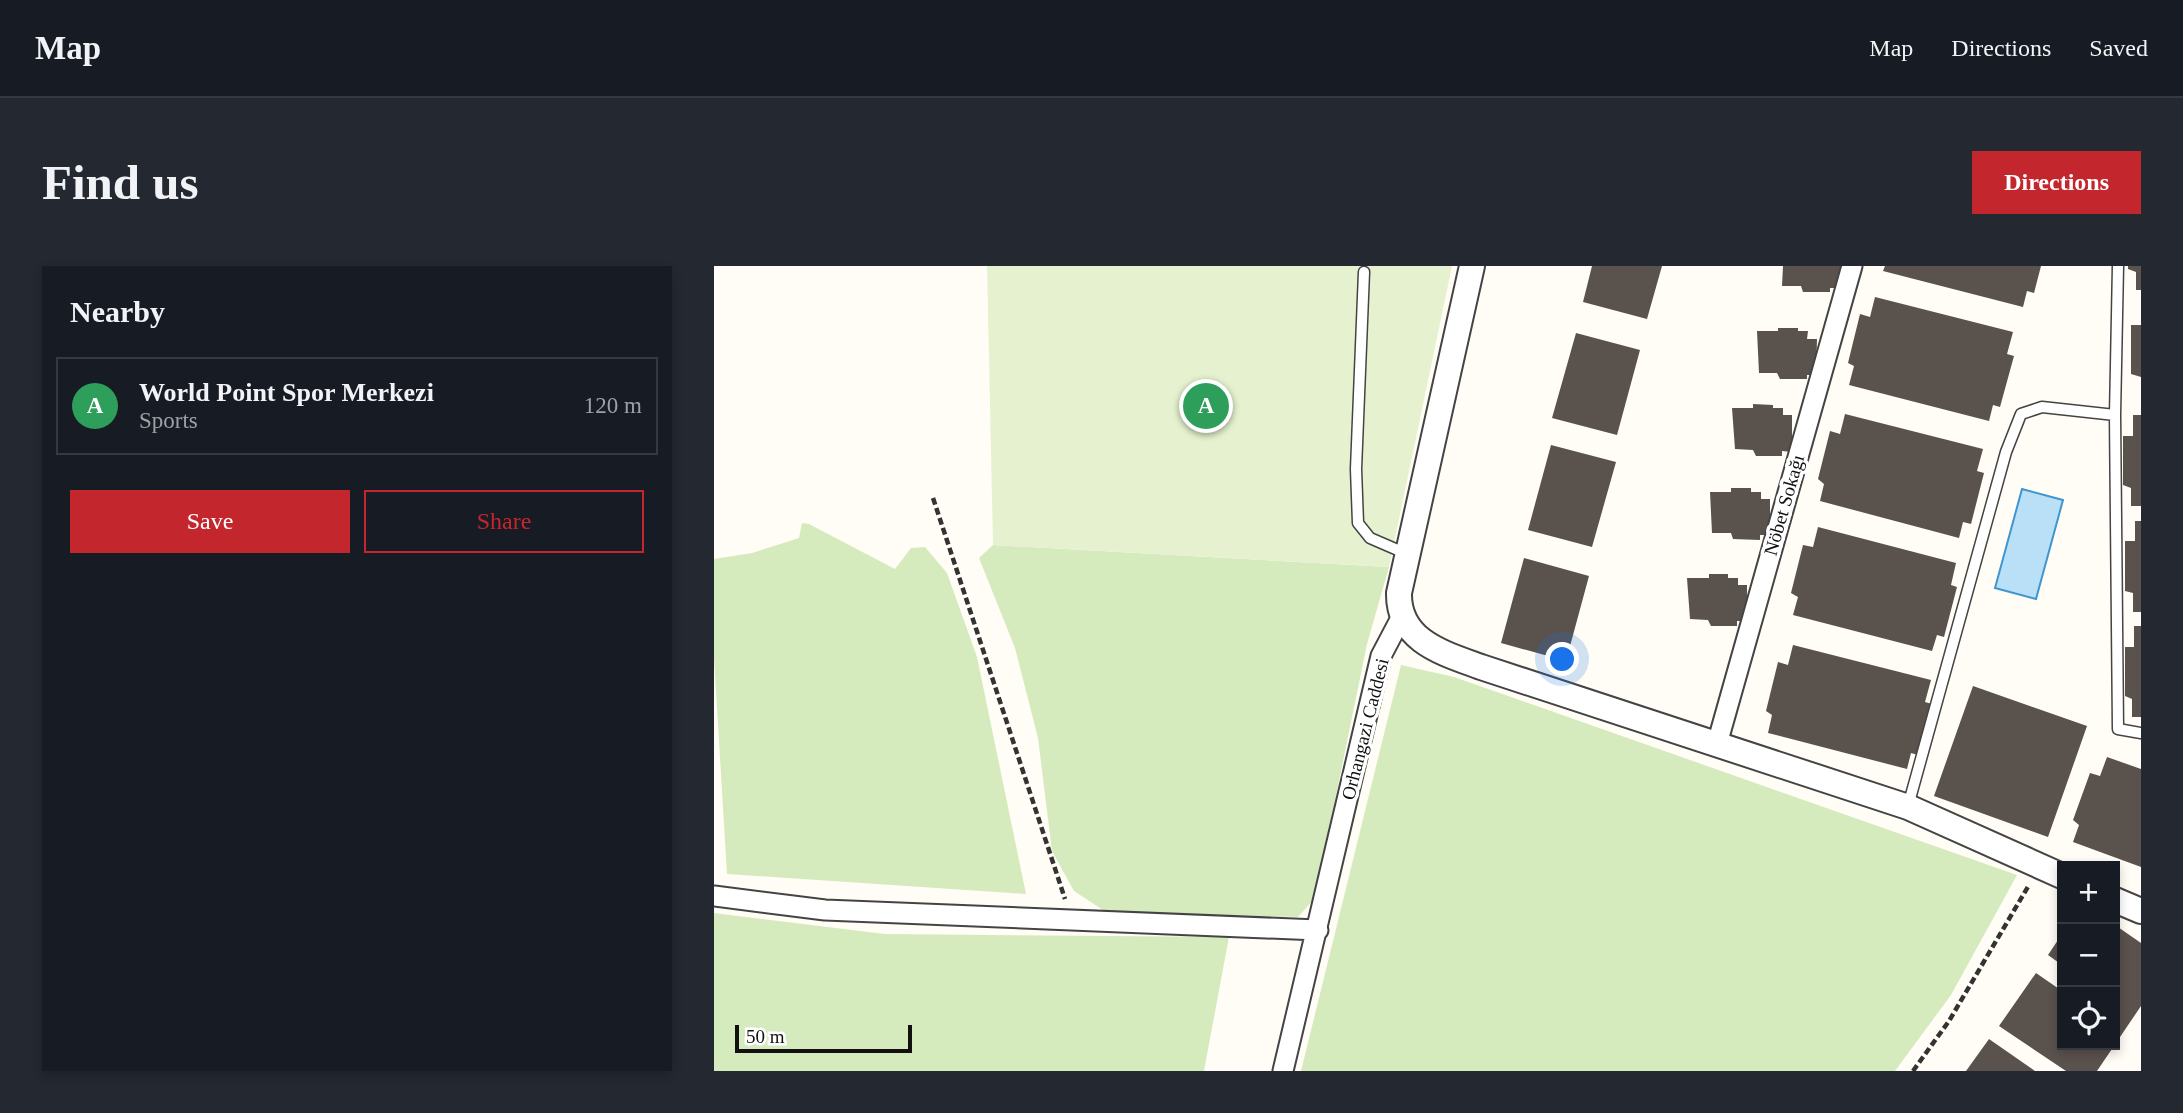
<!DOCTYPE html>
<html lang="en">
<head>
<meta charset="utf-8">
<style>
	body { margin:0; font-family:"Times New Roman",serif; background:#242831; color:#f1f3f6 }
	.controls { position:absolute; right:21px; bottom:21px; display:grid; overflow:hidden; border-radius:0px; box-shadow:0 4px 10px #0003 }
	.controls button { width:63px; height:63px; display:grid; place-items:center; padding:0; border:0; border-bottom:2px solid #363941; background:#171b24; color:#f1f3f6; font:35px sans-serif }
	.scale { position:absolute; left:21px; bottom:18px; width:177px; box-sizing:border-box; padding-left:7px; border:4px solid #111; border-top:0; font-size:19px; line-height:24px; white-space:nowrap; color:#111; -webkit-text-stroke:5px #fff; paint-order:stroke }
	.you { position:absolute; left:849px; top:394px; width:24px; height:24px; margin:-18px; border:5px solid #fff; border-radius:50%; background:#1a73e8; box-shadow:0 0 0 10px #1a73e833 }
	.badge { display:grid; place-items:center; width:46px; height:46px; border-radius:50%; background:#c4262e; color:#fff; font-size:23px; font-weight:700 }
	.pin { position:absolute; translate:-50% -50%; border:4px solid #fff; box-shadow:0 2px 7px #0006 }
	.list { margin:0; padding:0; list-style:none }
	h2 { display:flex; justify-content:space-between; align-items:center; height:91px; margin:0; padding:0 28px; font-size:30px }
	h2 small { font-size:23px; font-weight:400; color:#9ea1a6 }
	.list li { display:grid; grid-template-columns:46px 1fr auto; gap:21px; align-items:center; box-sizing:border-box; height:98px; margin:0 14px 14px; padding:0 14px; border:2px solid #363941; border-radius:0px }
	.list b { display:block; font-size:26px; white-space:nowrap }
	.list p { margin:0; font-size:23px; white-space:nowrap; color:#9ea1a6 }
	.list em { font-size:23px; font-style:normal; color:#9ea1a6 }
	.actions { display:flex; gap:14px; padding:21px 28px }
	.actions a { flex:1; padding:16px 0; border:2px solid #c4262e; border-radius:0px; text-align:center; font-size:24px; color:#c4262e }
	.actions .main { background:#c4262e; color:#fff }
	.icon { flex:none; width:38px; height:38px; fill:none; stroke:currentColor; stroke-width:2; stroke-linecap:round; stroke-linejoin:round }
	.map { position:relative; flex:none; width:1427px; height:805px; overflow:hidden; border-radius:0px }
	header { display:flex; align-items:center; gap:42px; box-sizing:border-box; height:98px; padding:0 35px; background:#171b24; border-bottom:2px solid #363941 }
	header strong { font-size:33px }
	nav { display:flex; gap:38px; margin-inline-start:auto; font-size:24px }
	.intro { display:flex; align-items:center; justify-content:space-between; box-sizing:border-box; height:168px; padding:0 42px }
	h1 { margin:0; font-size:49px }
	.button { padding:18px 32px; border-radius:0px; background:#c4262e; color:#fff; font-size:24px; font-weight:700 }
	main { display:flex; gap:42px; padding:0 42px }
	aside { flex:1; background:#171b24; border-radius:0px; box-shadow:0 4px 10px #0003 }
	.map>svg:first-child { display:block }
</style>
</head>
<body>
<header>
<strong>Map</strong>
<nav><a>Map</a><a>Directions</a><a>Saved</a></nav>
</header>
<div class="intro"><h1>Find us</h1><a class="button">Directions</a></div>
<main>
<aside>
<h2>Nearby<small></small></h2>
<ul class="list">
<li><span class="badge" style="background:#2e9e5b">A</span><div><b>World Point Spor Merkezi</b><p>Sports</p></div><em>120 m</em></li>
</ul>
<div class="actions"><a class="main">Save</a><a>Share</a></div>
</aside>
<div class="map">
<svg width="1427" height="805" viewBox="0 0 1427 805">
	<rect width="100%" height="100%" fill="#fffdf5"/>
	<!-- green -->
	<path fill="#d5ebbd" d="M88 257 95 258 181 303 197 282 211 281 233 307 263 391 312 628 13 608 0 392V293L38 287 85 272Z
		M279 279 675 301 653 378 601 632 584 651 392 646 360 625 338 585 324 472 301 382 265 292Z
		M687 399 740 411 1303 609 1237 729 1181 805H587Z
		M0 647 171 668 515 671 490 805H0Z"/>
	<!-- pitch -->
	<path fill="#e6f2cf" d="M273 0H738L675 301 279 279Z"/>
	<!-- water -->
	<path fill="#b9e0f7" stroke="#3f96cf" stroke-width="2" d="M1308 223 1349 234 1322 333 1281 322Z"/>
	<!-- building -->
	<path fill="#5a524d" d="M878 0H948L933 53 869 36Z
		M1069 0H1126V22H1116V26H1089L1087 20H1068Z
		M1171 0H1327L1320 27 1313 25 1309 41 1169 5Z
		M1414 0H1427V24H1422V6L1414 3Z
		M1161 31 1299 66 1293 88 1300 90 1286 141 1279 139 1275 155 1135 119 1140 100 1134 97 1146 48 1156 51Z
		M1417 59H1427V111L1417 108Z
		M1064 62H1084V65H1094L1093 73H1103L1102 109H1093V113H1066L1063 107H1045L1043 65H1064Z
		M862 67 926 84 903 169 838 152Z
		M1039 138 1059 139V142H1069V149H1078V186L1068 185V190H1042L1039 184 1021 183 1018 142H1039Z
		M1131 148 1269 183 1263 205 1270 207 1257 258 1249 256 1245 272 1106 235 1110 218 1104 213 1116 165 1126 168Z
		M1419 149H1427V240H1417V222L1409 219V170H1419Z
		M837 179 902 196 878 281 814 264Z
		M1017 222H1037V226H1047V233H1056V269H1046V274L1019 273 1017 267H998L996 226H1017Z
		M1421 255H1427V346H1419V327L1411 325V275H1421Z
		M1104 261 1242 297 1237 319 1243 321 1230 371 1223 369 1218 385 1079 349 1084 331 1077 327 1089 279 1099 281Z
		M810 292 875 310 852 395 787 377Z
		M995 308H1014V312H1024V319H1033V355H1023V360H997L994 354 976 353 973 312H995Z
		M1420 360H1427V451H1418V433L1411 430V381H1420Z
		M1079 379 1217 414 1211 436 1218 438 1204 489 1197 487 1193 503 1054 467 1058 449 1052 445 1064 396 1074 399Z
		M1259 420 1373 460 1334 571 1220 530Z
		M1393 491 1427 503V601L1359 576 1365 559 1359 554 1376 507 1386 510Z
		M1401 659 1427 677V740L1383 805H1352L1285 760 1322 707 1348 725V779H1401Z
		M1348 668V699L1334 689Z
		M1275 773 1321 805H1252Z"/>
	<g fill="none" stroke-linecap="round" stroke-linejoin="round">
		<defs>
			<path id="service" d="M650 6 642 203 644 257 656 272 693 288
				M1401 149 1404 463 1427 467
				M1194 540 1292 186 1307 148 1328 141 1401 149 1404 0"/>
			<path id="minor" d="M1003 478 1138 0
				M0 630 111 644 604 664
				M569 805 667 390 687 352"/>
			<path id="tertiary" d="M758 0 685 327C684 375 729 387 767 401L1194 541 1348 610
				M1401 634 1427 645"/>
		</defs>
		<!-- service casing -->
		<use href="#service" stroke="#444" stroke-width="13"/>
		<!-- minor casing -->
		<use href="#minor" stroke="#444" stroke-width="23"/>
		<!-- tertiary casing -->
		<use href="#tertiary" stroke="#444" stroke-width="28"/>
		<!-- path -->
		<path stroke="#333" stroke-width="4.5" stroke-dasharray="7 3.5" stroke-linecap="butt" d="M219 232 351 633
			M1199 805 1235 755 1315 619"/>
		<!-- service -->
		<use href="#service" stroke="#fff" stroke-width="10"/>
		<!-- minor -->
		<use href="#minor" stroke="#fff" stroke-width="19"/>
		<!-- tertiary -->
		<use href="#tertiary" stroke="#fff" stroke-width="24"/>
	</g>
	<g text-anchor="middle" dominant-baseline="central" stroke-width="7" stroke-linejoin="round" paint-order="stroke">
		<!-- street labels -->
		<g font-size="19" fill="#111" stroke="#fff">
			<text transform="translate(1070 239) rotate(-74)">Nöbet Sokağı</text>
			<text transform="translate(651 463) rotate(-76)">Orhangazi Caddesi</text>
		</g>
	</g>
</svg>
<div class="controls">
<button>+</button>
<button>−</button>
<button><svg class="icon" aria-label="locate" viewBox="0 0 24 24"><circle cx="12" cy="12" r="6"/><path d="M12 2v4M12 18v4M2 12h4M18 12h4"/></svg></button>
</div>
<div class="scale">50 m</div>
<div class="you"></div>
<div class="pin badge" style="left:492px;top:140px;background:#2e9e5b">A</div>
</div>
</main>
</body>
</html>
